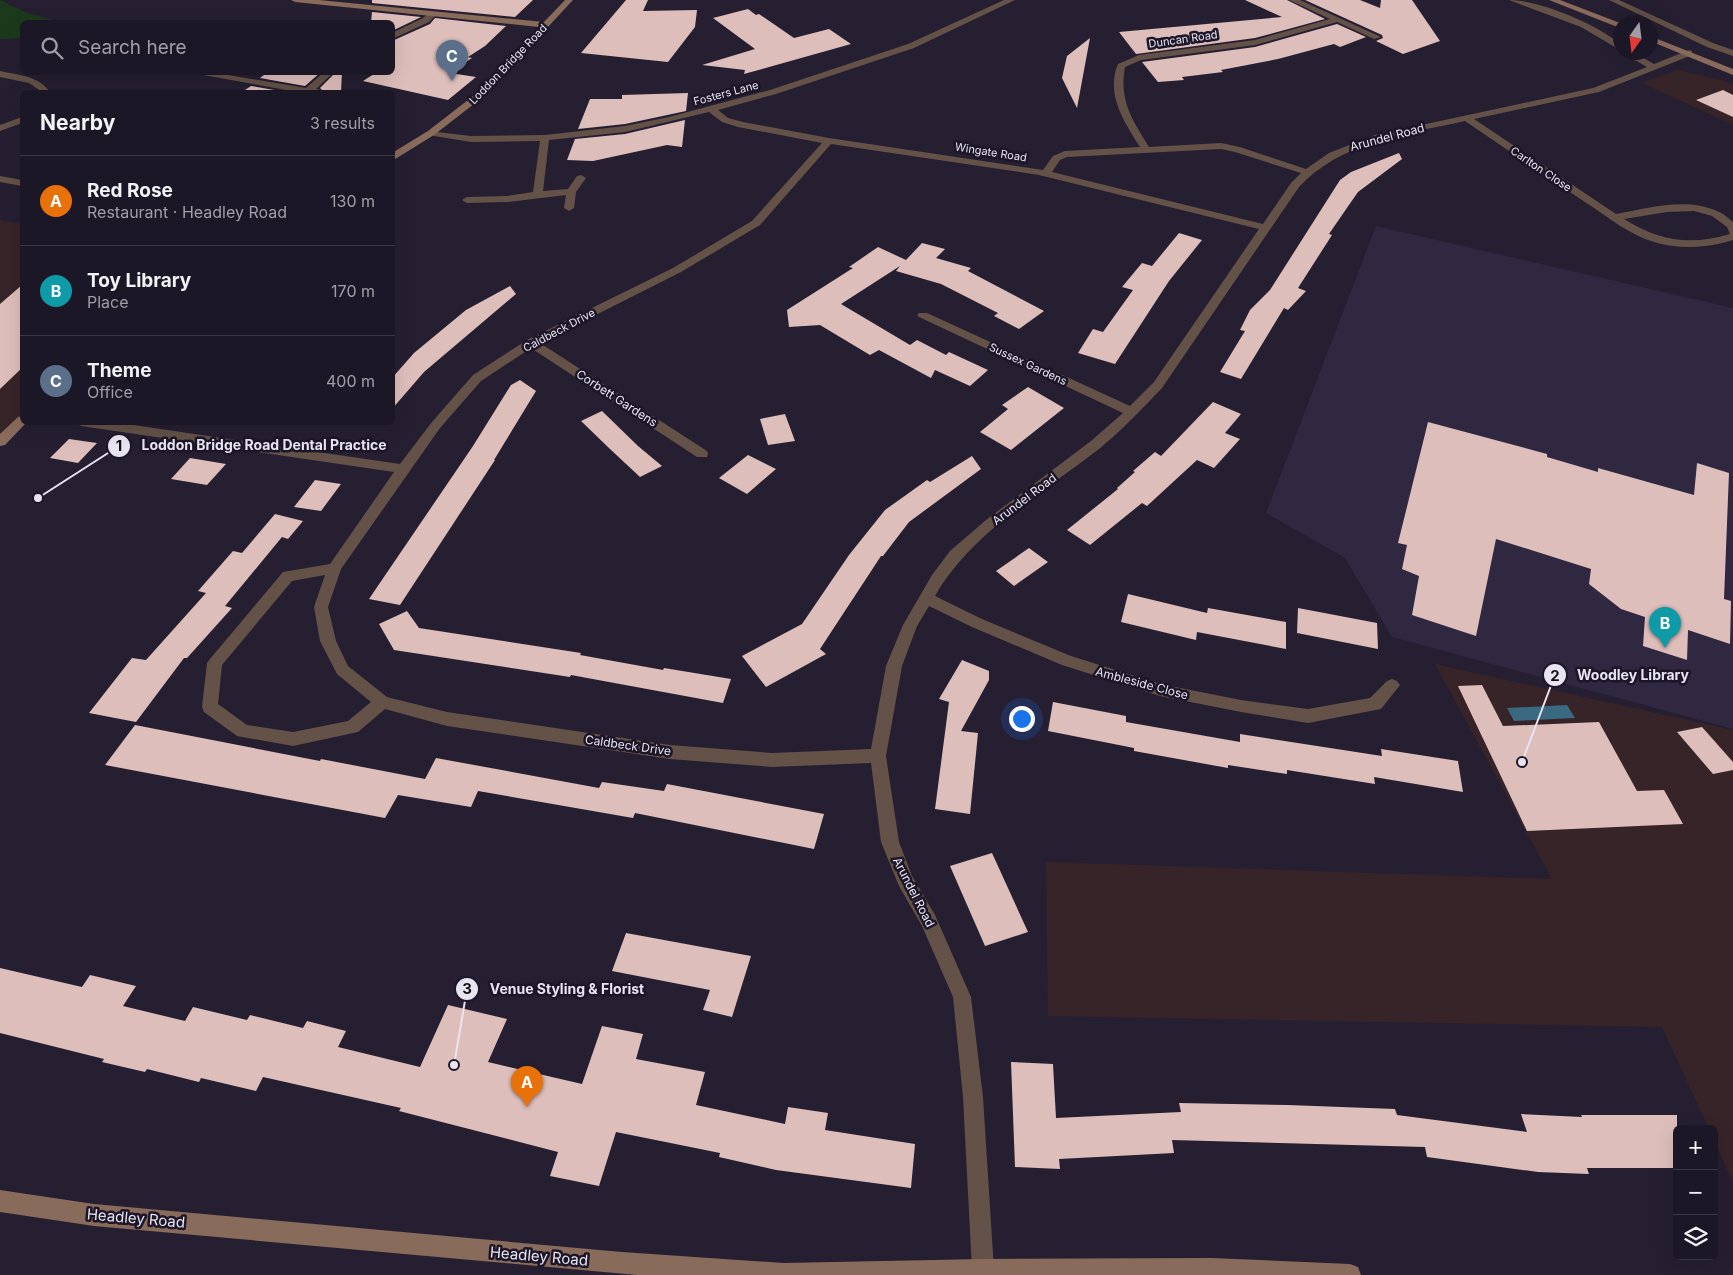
<!DOCTYPE html>
<html lang="en">
<head>
<meta charset="utf-8">
<style>
	body { margin:0; font-family:Inter,sans-serif; background:#292432; color:#f1f3f6 }
	.controls { position:absolute; right:15px; bottom:15px; display:grid; overflow:hidden; border-radius:8px; box-shadow:0 5px 20px #0002 }
	.controls button { width:45px; height:45px; display:grid; place-items:center; padding:0; border:0; border-bottom:1px solid #3a3643; background:#1c1726; color:#f1f3f6; font:25px sans-serif }
	.compass { position:absolute; left:1613px; top:15px; width:45px; height:45px; border-radius:50%; background:#1c1726; box-shadow:0 5px 20px #0002; rotate:194deg }
	.you { position:absolute; left:1021px; top:718px; width:18px; height:18px; margin:-12px; border:4px solid #fff; border-radius:50%; background:#1a73e8; box-shadow:0 0 0 8px #1a73e833 }
	.badge { display:grid; place-items:center; width:32px; height:32px; border-radius:50%; background:#8c9099; color:#fff; font-size:16px; font-weight:700 }
	.pin { position:absolute; translate:-50% -41px; filter:drop-shadow(0 1px 2px #0008) }
	.pin::after { content:''; position:absolute; top:26px; width:18px; height:15px; background:inherit; clip-path:polygon(0 0,100% 0,50% 100%) }
	.list { margin:0; padding:0; list-style:none }
	h2 { display:flex; justify-content:space-between; align-items:center; height:65px; margin:0; padding:0 20px; font-size:21px }
	h2 small { font-size:16px; font-weight:400; color:#a09fa7 }
	.list li { display:grid; grid-template-columns:32px 1fr auto; gap:15px; align-items:center; box-sizing:border-box; height:90px; padding:0 20px; border-top:1px solid #3a3643 }
	.list b { display:block; font-size:19px; white-space:nowrap }
	.list p { margin:0; font-size:16px; white-space:nowrap; color:#a09fa7 }
	.list em { font-size:16px; font-style:normal; color:#a09fa7 }
	.icon { flex:none; width:28px; height:28px; fill:none; stroke:currentColor; stroke-width:2; stroke-linecap:round; stroke-linejoin:round }
	.map { position:relative; flex:none; width:1733px; height:1275px; overflow:hidden }
	.search { position:absolute; background:#1c1726; box-shadow:0 5px 20px #0002; left:20px; top:20px; width:375px; height:55px; display:flex; align-items:center; gap:12px; box-sizing:border-box; padding:0 18px; border-radius:8px; color:#a09fa7; font-size:19px }
	.panel { position:absolute; background:#1c1726; box-shadow:0 5px 20px #0002; left:20px; top:90px; width:375px; height:335px; border-radius:8px }
	.map>svg:first-child { display:block }
</style>
</head>
<body>
<div class="map">
<svg width="1733" height="1275" viewBox="0 0 1733 1275">
	<rect width="100%" height="100%" fill="#261f32"/>
	<!-- commercial -->
	<path fill="#372429" d="M1677 70 1721 80 1733 85V125L1642 83Z
		M0 220 22 224V416L0 437Z
		M1435 664 1733 730V1182L1714 1141V1129H1709L1662 1027 1048 1016 1046 862 1552 879Z"/>
	<!-- built -->
	<path fill="#302740" d="M1376 226 1733 308V729L1392 637 1345 558 1266 513Z"/>
	<!-- green -->
	<path fill="#1c3a1b" d="M0 0 27 13 60 22H22V38L0 39Z"/>
	<!-- water -->
	<path fill="#3a6981" d="M1567 705 1575 718 1514 721 1507 708Z"/>
	<!-- building -->
	<path fill="#debebb" d="M372 0H533L515 17 372 3Z
		M626 0H648L643 11 697 10 695 27 668 62 581 53Z
		M1245 0H1287L1325 19 1255 38 1136 54 1119 32 1282 17Z
		M1305 0H1360L1380 8 1381 0H1412L1440 41 1403 54 1376 41 1383 38 1382 35Z
		M748 9 756 15 759 14 794 38 829 29 851 44 744 74 745 70 702 65 755 49 713 18Z
		M372 12 421 17 392 31V22H371Z
		M435 18 506 26 485 46 468 57 472 58 450 73 476 77 448 100 363 81 377 72H392V41L430 24Z
		M1337 24 1366 37 1340 47 1334 44 1278 59 1221 70 1223 72 1182 77 1184 80 1158 82 1142 62 1255 47Z
		M1090 38 1077 108 1062 78 1067 56Z
		M268 72H321L305 86 260 78Z
		M336 72H342L341 92H324L320 88Z
		M251 86 286 92H297H242Z
		M1723 90 1733 95V117L1696 100Z
		M688 93 686 111 625 124 578 129 590 99H622V95Z
		M685 120 682 147 667 145 593 161 567 160 575 139 625 134Z
		M1399 153 1402 159 1358 192 1351 202 1329 234 1332 235 1298 288 1306 291 1288 310 1284 308 1241 379 1220 372 1245 331 1240 330 1250 310 1270 290 1340 180 1351 172Z
		M1179 233 1202 240 1169 281 1115 364 1078 353 1093 329 1103 332 1133 290 1122 287 1142 263 1152 266Z
		M922 243 945 249 936 258 971 268 968 271 1044 311 1019 329 994 316 998 313 941 284 896 271 900 266 841 304 910 345 917 340 946 355 949 352 988 370 970 386 935 370 931 378 879 350 870 355 820 325 789 327 787 310 853 268 849 267 878 247 906 260Z
		M22 285V368L0 389V304Z
		M510 286 516 294 424 372 392 409V378L414 353 466 310Z
		M520 380 536 391 494 460H495L400 605 369 599 473 446 511 385Z
		M1028 387 1064 408 1011 450 980 432 1008 409 1002 405Z
		M1213 402 1241 414 1225 433 1240 439 1214 468 1197 460 1147 506 1142 503 1090 545 1067 530 1118 489 1117 488 1135 472 1133 471 1155 452 1161 456Z
		M602 411 638 446 662 466 640 477 610 449 581 421Z
		M785 414 795 441 768 445 760 419Z
		M1428 422 1547 454V457L1598 472V468L1694 495 1697 463 1729 473 1724 599 1731 601 1730 644 1688 630 1687 660 1643 646 1645 617 1621 609 1589 584 1591 569 1496 539 1476 636 1412 615 1419 576 1402 569 1407 545 1398 543Z
		M69 439 97 443 78 463 50 458Z
		M748 455 776 469 747 494 719 478Z
		M972 456 981 469 909 522 883 556H881L820 649 826 654 766 687 742 656 802 624 849 555 885 510 927 480 930 482Z
		M190 458 226 464 207 485 171 479Z
		M315 480 341 484 321 511 294 507Z
		M275 514 303 521 288 539 282 537 225 606 232 608 187 658H184L136 722 89 713 132 658 146 660 206 593 198 591 233 551 242 553Z
		M1029 548 1048 562 1014 586 996 571Z
		M1128 594 1207 613 1208 608 1286 622V649L1197 632 1196 640 1121 622Z
		M1298 608 1377 623 1378 649 1297 633Z
		M407 611 419 628 581 653 580 655 663 670 664 668 731 679 723 703 571 675 570 677 394 650 379 624Z
		M962 660 989 671V680L961 731 978 733 970 814 935 809 949 702 939 699Z
		M1482 685 1503 726 1599 722 1637 791 1664 790 1683 824 1527 831 1458 686Z
		M1053 702 1126 716V722L1240 742V734L1382 756 1381 749 1458 761 1463 792 1374 777 1375 784 1287 770V774L1228 765V768L1134 751V748L1048 731Z
		M135 725 320 761 321 759 425 779 436 758 599 788 602 782 664 791 667 784 824 814 814 849 635 813 633 818 478 791 471 807 398 795 385 818 105 765Z
		M1702 727 1733 762V770L1713 774 1677 732Z
		M992 853 1028 932 985 946 950 866Z
		M626 933 751 956 732 1017 703 1010 710 990 612 971Z
		M0 968 82 987 90 975 136 986 123 1006 185 1021 193 1007 247 1020 250 1015 303 1028 307 1021 346 1031 338 1047 420 1067 448 1005 507 1019 488 1062 582 1084 602 1026 643 1034 636 1059 705 1072 696 1105 785 1124 788 1107 828 1113 825 1130 915 1144 911 1188 776 1170 719 1157 720 1153 616 1132 599 1186 550 1176 558 1152 399 1111 401 1108 263 1077 256 1091 201 1078 199 1082 147 1069 145 1072 102 1062 104 1059 0 1033Z
		M1011 1062 1053 1064 1056 1118 1181 1112 1179 1103 1288 1105 1395 1109 1397 1115 1527 1132 1521 1114 1582 1117 1581 1115H1677V1168H1587L1589 1174 1538 1172 1427 1157 1425 1147 1172 1140 1174 1153 1059 1159 1060 1169 1015 1167Z"/>
	<g fill="none" stroke-linecap="round" stroke-linejoin="round">
		<!-- street -->
		<path fill="#645248" fill-rule="evenodd" d="M1004 0H1015L914 48 776 94 718 110 728 118 743 122 829 138 1043 170 1053 156 1065 151 1140 147C1125 123 1105 94 1118 64L1139 55 1255 40 1330 19 1289 0H1300L1381 37 1374 39 1337 22 1255 45 1141 60 1125 67C1119 101 1132 119 1149 147L1221 143 1240 147 1306 169 1329 153 1375 135 1593 88 1647 67 1621 52H1633L1654 64 1689 50 1692 51V55L1599 92 1474 119 1616 214C1648 208 1686 197 1717 211 1723 213 1728 218 1733 222V240C1708 248 1679 250 1654 242 1630 235 1609 218 1588 204 1547 177 1506 149 1465 121 1406 134 1342 141 1299 187L1162 388C1142 409 1122 430 1099 449 1042 493 972 532 935 596L982 619 1071 656 1160 684 1241 700 1308 709 1370 698 1387 681 1392 679 1397 681 1400 685 1381 709 1308 723 1241 712 1160 696 1062 665 972 627 929 606 917 626 902 666 886 756 899 842 912 876 935 915 971 997 983 1097 994 1270 992 1275H974L972 1270 963 1097 953 997 922 926 899 886 881 842 871 763 772 767 670 759 447 726 385 709 358 732 293 746 237 736 204 712 202 707 207 663 210 659 283 572 330 564 394 472 81 426 75 422H113L400 464 432 422 473 375 527 340 673 268 752 221 822 143 738 127 722 122 709 112 625 132 549 140 543 191 568 189 577 176 581 175 586 178 576 192 574 208 569 211 564 208 566 195 507 202 467 203 462 200 467 197 507 196 533 192 540 141 471 142 428 135V131L471 136 545 135 625 126 669 117 770 90 908 44ZM831 144 1039 175 1259 229 1154 382 1130 406 927 313H919L917 315 919 317 1123 413 1091 441 986 520 950 551 932 575 903 625 886 666 871 749 772 753 670 745 447 712 387 697 348 666 336 641 328 607 341 569 440 428 481 381 531 348 697 457H707L708 454 707 451 540 343 681 272 760 225ZM1221 149 1235 152 1301 173 1291 183 1263 224 1052 172 1060 160 1067 157ZM1694 211 1712 216 1727 227 1730 234C1690 246 1659 241 1624 219L1667 212ZM325 575 314 607 320 641 337 674 371 702 348 721 293 732 247 725 218 704 222 665 292 581Z
			M1509 0C1539 0 1597 24 1620 44V50L1581 27Z
			M1609 0H1619L1713 43 1733 50V56L1707 47Z
			M430 12 437 14 429 22 392 39V33L423 18Z
			M0 71C19 75 39 76 50 92H42L29 83 0 77Z
			M187 72H210L306 88 324 72H334L316 89 321 90 322 92 286 90Z
			M22 117V123L0 131V125Z
			M0 176 22 180V186L0 182Z"/>
		<!-- secondary -->
		<path fill="#896b5c" fill-rule="evenodd" d="M291 0H319L544 22 565 0H573L483 97 434 135 392 161V153L428 131 477 93 539 27 295 2Z
			M1549 0H1560L1620 23V28Z
			M1650 36 1733 69V75L1650 41Z
			M22 416V422L26 423 5 445 0 446V434L18 417Z
			M0 1190 94 1204 622 1252 784 1263 983 1259 1212 1258 1350 1264 1358 1267 1361 1275H637L94 1226 0 1212Z"/>
	</g>
	<g text-anchor="middle" dominant-baseline="central" stroke-width="5" stroke-linejoin="round" paint-order="stroke">
		<!-- far-street labels -->
		<g font-size="11" fill="#e8e4f1" stroke="#1c1628">
			<text transform="translate(1183 39) rotate(-8)">Duncan Road</text>
			<text transform="translate(508 64) rotate(-46)">Loddon Bridge Road</text>
			<text transform="translate(726 93) rotate(-15)">Fosters Lane</text>
			<text transform="translate(991 152) rotate(9)">Wingate Road</text>
			<text transform="translate(1541 169) rotate(34)">Carlton Close</text>
			<text transform="translate(559 330) rotate(-28)">Caldbeck Drive</text>
			<text transform="translate(1028 364) rotate(25)">Sussex Gardens</text>
		</g>
		<!-- street labels -->
		<g font-size="12" fill="#e8e4f1" stroke="#1c1628">
			<text transform="translate(1387 137) rotate(-15)">Arundel Road</text>
			<text transform="translate(617 398) rotate(33)">Corbett Gardens</text>
			<text transform="translate(1024 499) rotate(-37)">Arundel Road</text>
			<text transform="translate(1142 683) rotate(15)">Ambleside Close</text>
			<text transform="translate(628 745) rotate(8)">Caldbeck Drive</text>
			<text transform="translate(914 892) rotate(63)">Arundel Road</text>
		</g>
		<!-- near-street labels -->
		<g font-size="15" fill="#e8e4f1" stroke="#1c1628">
			<text transform="translate(136 1218) rotate(5)">Headley Road</text>
			<text transform="translate(539 1256) rotate(5)">Headley Road</text>
		</g>
	</g>
	<!-- callouts -->
	<path fill="none" stroke="#e8e4f1" stroke-width="2" d="M38 498L119 446M1522 762L1555 675M454 1065L467 989"/>
	<g fill="#e8e4f1" stroke="#1c1628" stroke-width="2">
		<circle cx="38" cy="498" r="5"/>
		<circle cx="1522" cy="762" r="5"/>
		<circle cx="454" cy="1065" r="5"/>
		<circle cx="119" cy="446" r="12"/>
		<circle cx="1555" cy="675" r="12"/>
		<circle cx="467" cy="989" r="12"/>
	</g>
	<g font-size="15" text-anchor="middle" font-weight="bold" fill="#111">
		<text x="119" y="451">1</text>
		<text x="1555" y="681">2</text>
		<text x="467" y="994">3</text>
	</g>
	<g font-size="14" text-anchor="middle" font-weight="bold" fill="#e8e4f1" stroke="#1c1628" stroke-width="5" stroke-linejoin="round" paint-order="stroke">
		<text x="264" y="450">Loddon Bridge Road Dental Practice</text>
		<text x="1633" y="680">Woodley Library</text>
		<text x="567" y="994">Venue Styling &amp; Florist</text>
	</g>
</svg>
<div class="controls">
<button>+</button>
<button>−</button>
<button><svg class="icon" aria-label="layers" viewBox="0 0 24 24"><path d="M12 4l9 5-9 5-9-5zM3 14l9 5 9-5"/></svg></button>
</div>
<svg class="compass" viewBox="-18 -18 36 36"><path d="M0-13l5 13h-10z" fill="#e53935"/><path d="M0 13l5-13h-10z" fill="#a09fa7"/></svg>
<div class="you"></div>
<div class="pin badge" style="left:527px;top:1107px;background:#e8710a">A</div>
<div class="pin badge" style="left:1665px;top:648px;background:#0f9aa8">B</div>
<div class="pin badge" style="left:452px;top:81px;background:#5c6f8a">C</div>
<div class="search"><svg class="icon" aria-label="search" viewBox="0 0 24 24"><circle cx="10" cy="10" r="6"/><path d="M15 15l6 6"/></svg>Search here</div>
<section class="panel">
<h2>Nearby<small>3 results</small></h2>
<ul class="list">
<li><span class="badge" style="background:#e8710a">A</span><div><b>Red Rose</b><p>Restaurant · Headley Road</p></div><em>130 m</em></li>
<li><span class="badge" style="background:#0f9aa8">B</span><div><b>Toy Library</b><p>Place</p></div><em>170 m</em></li>
<li><span class="badge" style="background:#5c6f8a">C</span><div><b>Theme</b><p>Office</p></div><em>400 m</em></li>
</ul>
</section>
</div>
</body>
</html>
